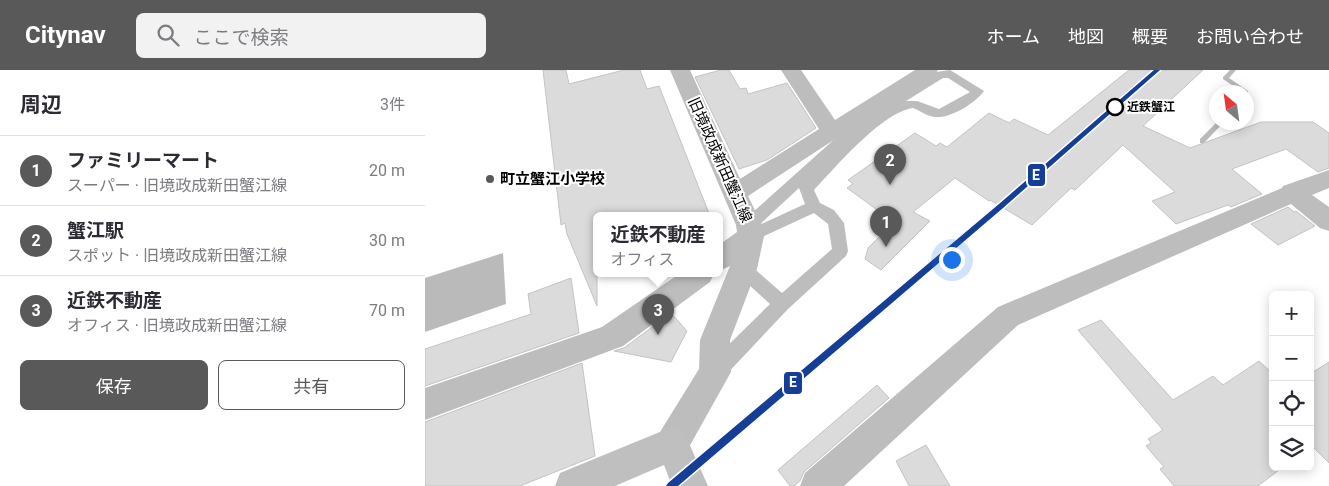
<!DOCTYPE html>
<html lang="ja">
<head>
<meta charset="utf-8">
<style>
	body { margin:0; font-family:Roboto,"Noto Sans JP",sans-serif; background:#f2f2f3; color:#2b2b33 }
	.controls { position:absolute; right:15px; bottom:15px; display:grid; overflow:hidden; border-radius:8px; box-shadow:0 2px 12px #0003 }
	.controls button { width:45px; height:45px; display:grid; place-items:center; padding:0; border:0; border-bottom:1px solid #e1e1e2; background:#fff; color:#2b2b33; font:25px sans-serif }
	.compass { position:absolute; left:784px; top:15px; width:45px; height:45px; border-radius:50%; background:#fff; box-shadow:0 2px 12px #0003; rotate:331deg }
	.you { position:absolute; left:526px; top:189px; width:18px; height:18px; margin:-12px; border:4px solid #fff; border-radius:50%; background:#1a73e8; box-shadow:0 0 0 8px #1a73e833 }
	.badge { display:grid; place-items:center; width:32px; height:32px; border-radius:50%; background:#595959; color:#fff; font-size:16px; font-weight:700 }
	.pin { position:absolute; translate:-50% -41px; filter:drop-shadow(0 1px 2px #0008) }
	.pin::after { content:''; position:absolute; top:26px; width:18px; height:15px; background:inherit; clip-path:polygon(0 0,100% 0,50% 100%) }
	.popup { position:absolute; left:168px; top:142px; width:130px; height:65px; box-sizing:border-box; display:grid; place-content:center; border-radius:8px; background:#fff; filter:drop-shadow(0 1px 4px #0005); font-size:16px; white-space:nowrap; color:#7c7c81 }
	.popup b { font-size:19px; color:#2b2b33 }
	.popup::after { content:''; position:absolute; left:50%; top:100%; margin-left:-10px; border:10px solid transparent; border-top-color:#fff }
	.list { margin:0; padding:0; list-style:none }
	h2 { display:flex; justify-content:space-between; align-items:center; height:65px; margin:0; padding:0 20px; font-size:21px }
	h2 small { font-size:16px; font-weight:400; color:#7c7c81 }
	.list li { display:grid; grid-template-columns:32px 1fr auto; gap:15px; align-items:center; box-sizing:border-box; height:70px; padding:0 20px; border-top:1px solid #e1e1e2 }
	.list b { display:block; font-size:19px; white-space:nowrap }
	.list p { margin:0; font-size:16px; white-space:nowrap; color:#7c7c81 }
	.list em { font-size:16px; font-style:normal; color:#7c7c81 }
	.actions { display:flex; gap:10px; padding:15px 20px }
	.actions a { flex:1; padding:11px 0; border:1px solid #595959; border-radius:8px; text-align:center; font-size:18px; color:#595959 }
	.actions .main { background:#595959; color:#fff }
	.icon { flex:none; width:28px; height:28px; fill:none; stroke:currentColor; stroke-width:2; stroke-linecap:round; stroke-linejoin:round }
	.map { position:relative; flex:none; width:904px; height:416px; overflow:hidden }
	header { display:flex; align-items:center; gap:30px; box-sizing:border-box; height:70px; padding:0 25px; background:#595959; color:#fff }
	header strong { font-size:24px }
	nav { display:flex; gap:28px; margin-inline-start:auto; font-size:18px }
	.search { width:350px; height:45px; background:#f2f2f3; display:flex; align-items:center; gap:12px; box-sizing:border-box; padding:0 18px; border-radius:8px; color:#7c7c81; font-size:19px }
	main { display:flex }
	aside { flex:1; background:#fff }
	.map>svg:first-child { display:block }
</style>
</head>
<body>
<header>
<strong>Citynav</strong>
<div class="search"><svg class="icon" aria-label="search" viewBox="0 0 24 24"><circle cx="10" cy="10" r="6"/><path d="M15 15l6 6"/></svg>ここで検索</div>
<nav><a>ホーム</a><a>地図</a><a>概要</a><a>お問い合わせ</a></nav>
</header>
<main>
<aside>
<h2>周辺<small>3件</small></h2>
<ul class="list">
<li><span class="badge">1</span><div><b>ファミリーマート</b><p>スーパー · 旧境政成新田蟹江線</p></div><em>20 m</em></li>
<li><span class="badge">2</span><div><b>蟹江駅</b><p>スポット · 旧境政成新田蟹江線</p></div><em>30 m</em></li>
<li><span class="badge">3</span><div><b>近鉄不動産</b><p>オフィス · 旧境政成新田蟹江線</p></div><em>70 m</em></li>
</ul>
<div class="actions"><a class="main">保存</a><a>共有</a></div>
</aside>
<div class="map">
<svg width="904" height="416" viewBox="0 0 904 416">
	<rect width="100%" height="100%" fill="#fff"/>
	<!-- water -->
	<path fill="#bababa" d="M78 183 81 234 0 262V208Z"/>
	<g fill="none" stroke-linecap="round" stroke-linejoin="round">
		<!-- stream -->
		<path fill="#bababa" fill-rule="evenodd" d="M805 0H811L804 8 823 21V23L817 22 798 9V7Z
			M792 52H799L779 73H775V69Z"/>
	</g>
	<!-- building -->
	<path fill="#dbdbdb" stroke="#c3c3c3" d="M118 0H141L144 14 199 0H215L222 19 234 16 285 146H172V236L142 164 140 153 136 155Z
		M296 0H304L315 19 321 18 323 24 362 13 391 58 342 90 314 99 270 7Z
		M704 0H778L718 56 765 78 836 52H888L904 63V98L893 102 861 79 807 99 837 124 806 137 803 135 751 154 727 131 750 122 698 75 650 120 646 118 607 155 565 130 564 131 530 108 488 142 505 151 456 200 440 189 443 178 469 152 422 118 428 114 423 110 490 63 511 76 515 73 522 77 564 43 584 53 589 49 623 65Z
		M863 137 869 142 871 141 890 156 853 175 826 154Z
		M146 208 154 263 0 316V279L106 244 103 224Z
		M246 243 262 261 246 292 189 281 199 278Z
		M676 250 748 330 788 306 798 315 834 291 848 304V397H858L833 416H749L735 399 739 397 721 376 726 373 723 369 738 360 653 260Z
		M904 292V393L887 376 885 377V304Z
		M157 293 170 386 95 416H0V352Z
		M452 315 464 328 379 402 375 411 369 416H365L353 400Z
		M501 375 525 416H484L471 391Z"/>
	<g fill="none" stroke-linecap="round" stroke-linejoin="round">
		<!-- lane -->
		<path fill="#bdbdbd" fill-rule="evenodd" d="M525 0 559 21C550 33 527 48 511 47 503 47 496 41 488 38 456 43 412 96 389 120L395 133 409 140 419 153 423 181 421 186 363 239 297 309 290 311 283 309 280 302 283 295 345 234 312 204 309 199 312 194 318 192 324 194 357 223 407 179 403 154 389 143 326 172 320 170 318 166 322 161 318 159 316 155 318 151 432 49 511 2ZM518 8H523L545 22 514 39 492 31H481ZM374 118 380 134 334 155Z"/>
		<!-- street -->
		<path fill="#bdbdbd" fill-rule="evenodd" d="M245 0H265L315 109 394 59 356 0H376L410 50 490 0H513L510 4 323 126 337 155 339 166 332 199 305 270 306 302 259 386 247 391 235 386 230 374 235 362 274 299 275 270 305 196 294 201V175L312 162 311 155Z
			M904 100V118L887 125 904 137V161L895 158 866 134 593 255 419 416H375L380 403 573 237 857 118 858 116Z
			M254 204H289L285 212 198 276 0 350V318L177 257Z"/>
		<!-- secondary -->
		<path fill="#bfbfbf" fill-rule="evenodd" d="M247 357 259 362 283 416H247L239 395 190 416H130L135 403Z"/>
		<defs>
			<path id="rail-1" d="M729 0H735L578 138 253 416H241L243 413 574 134Z"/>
		</defs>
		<!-- rail-1 casing -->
		<use href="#rail-1" stroke="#fff" stroke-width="3"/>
		<!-- rail-1 -->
		<use href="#rail-1" fill="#153f97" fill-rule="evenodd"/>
	</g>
	<!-- markers -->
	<circle fill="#fff" stroke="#000" stroke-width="2.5" cx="690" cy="37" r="8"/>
	<circle fill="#595959" stroke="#fff" stroke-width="2" cx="65" cy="109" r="5"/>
	<g text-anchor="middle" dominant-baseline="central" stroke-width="4" stroke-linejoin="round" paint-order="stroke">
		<!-- far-stop labels -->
		<g font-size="12" font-weight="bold" fill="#000" stroke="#fff" text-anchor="start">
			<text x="702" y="37">近鉄蟹江</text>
		</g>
		<!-- street labels -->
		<g font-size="15" fill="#000" stroke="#fff">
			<text transform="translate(295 90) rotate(66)">旧境政成新田蟹江線</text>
		</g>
		<!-- poi labels -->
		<g font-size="15" font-weight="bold" fill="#000" stroke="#fff" text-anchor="start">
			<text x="75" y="109">町立蟹江小学校</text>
		</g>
	</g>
	<g stroke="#fff" stroke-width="2">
		<rect x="602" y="93" width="19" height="24" rx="5" fill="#153f97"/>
		<rect x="358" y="301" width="20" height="24" rx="5" fill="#153f97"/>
	</g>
	<g font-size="14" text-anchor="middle" font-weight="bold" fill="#fff">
		<text x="611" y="110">E</text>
		<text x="368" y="317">E</text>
	</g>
</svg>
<div class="controls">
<button>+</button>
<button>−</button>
<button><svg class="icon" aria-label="locate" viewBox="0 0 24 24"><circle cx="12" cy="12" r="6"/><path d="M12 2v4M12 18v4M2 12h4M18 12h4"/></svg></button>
<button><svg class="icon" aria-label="layers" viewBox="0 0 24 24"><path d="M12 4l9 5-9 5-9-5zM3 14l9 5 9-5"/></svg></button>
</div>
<svg class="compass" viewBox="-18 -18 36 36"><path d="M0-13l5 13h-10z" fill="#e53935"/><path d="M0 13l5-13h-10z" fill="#7c7c81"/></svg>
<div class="you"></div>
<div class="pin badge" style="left:461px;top:177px">1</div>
<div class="pin badge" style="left:465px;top:115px">2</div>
<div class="pin badge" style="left:233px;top:265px">3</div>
<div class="popup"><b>近鉄不動産</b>オフィス</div>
</div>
</main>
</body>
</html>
